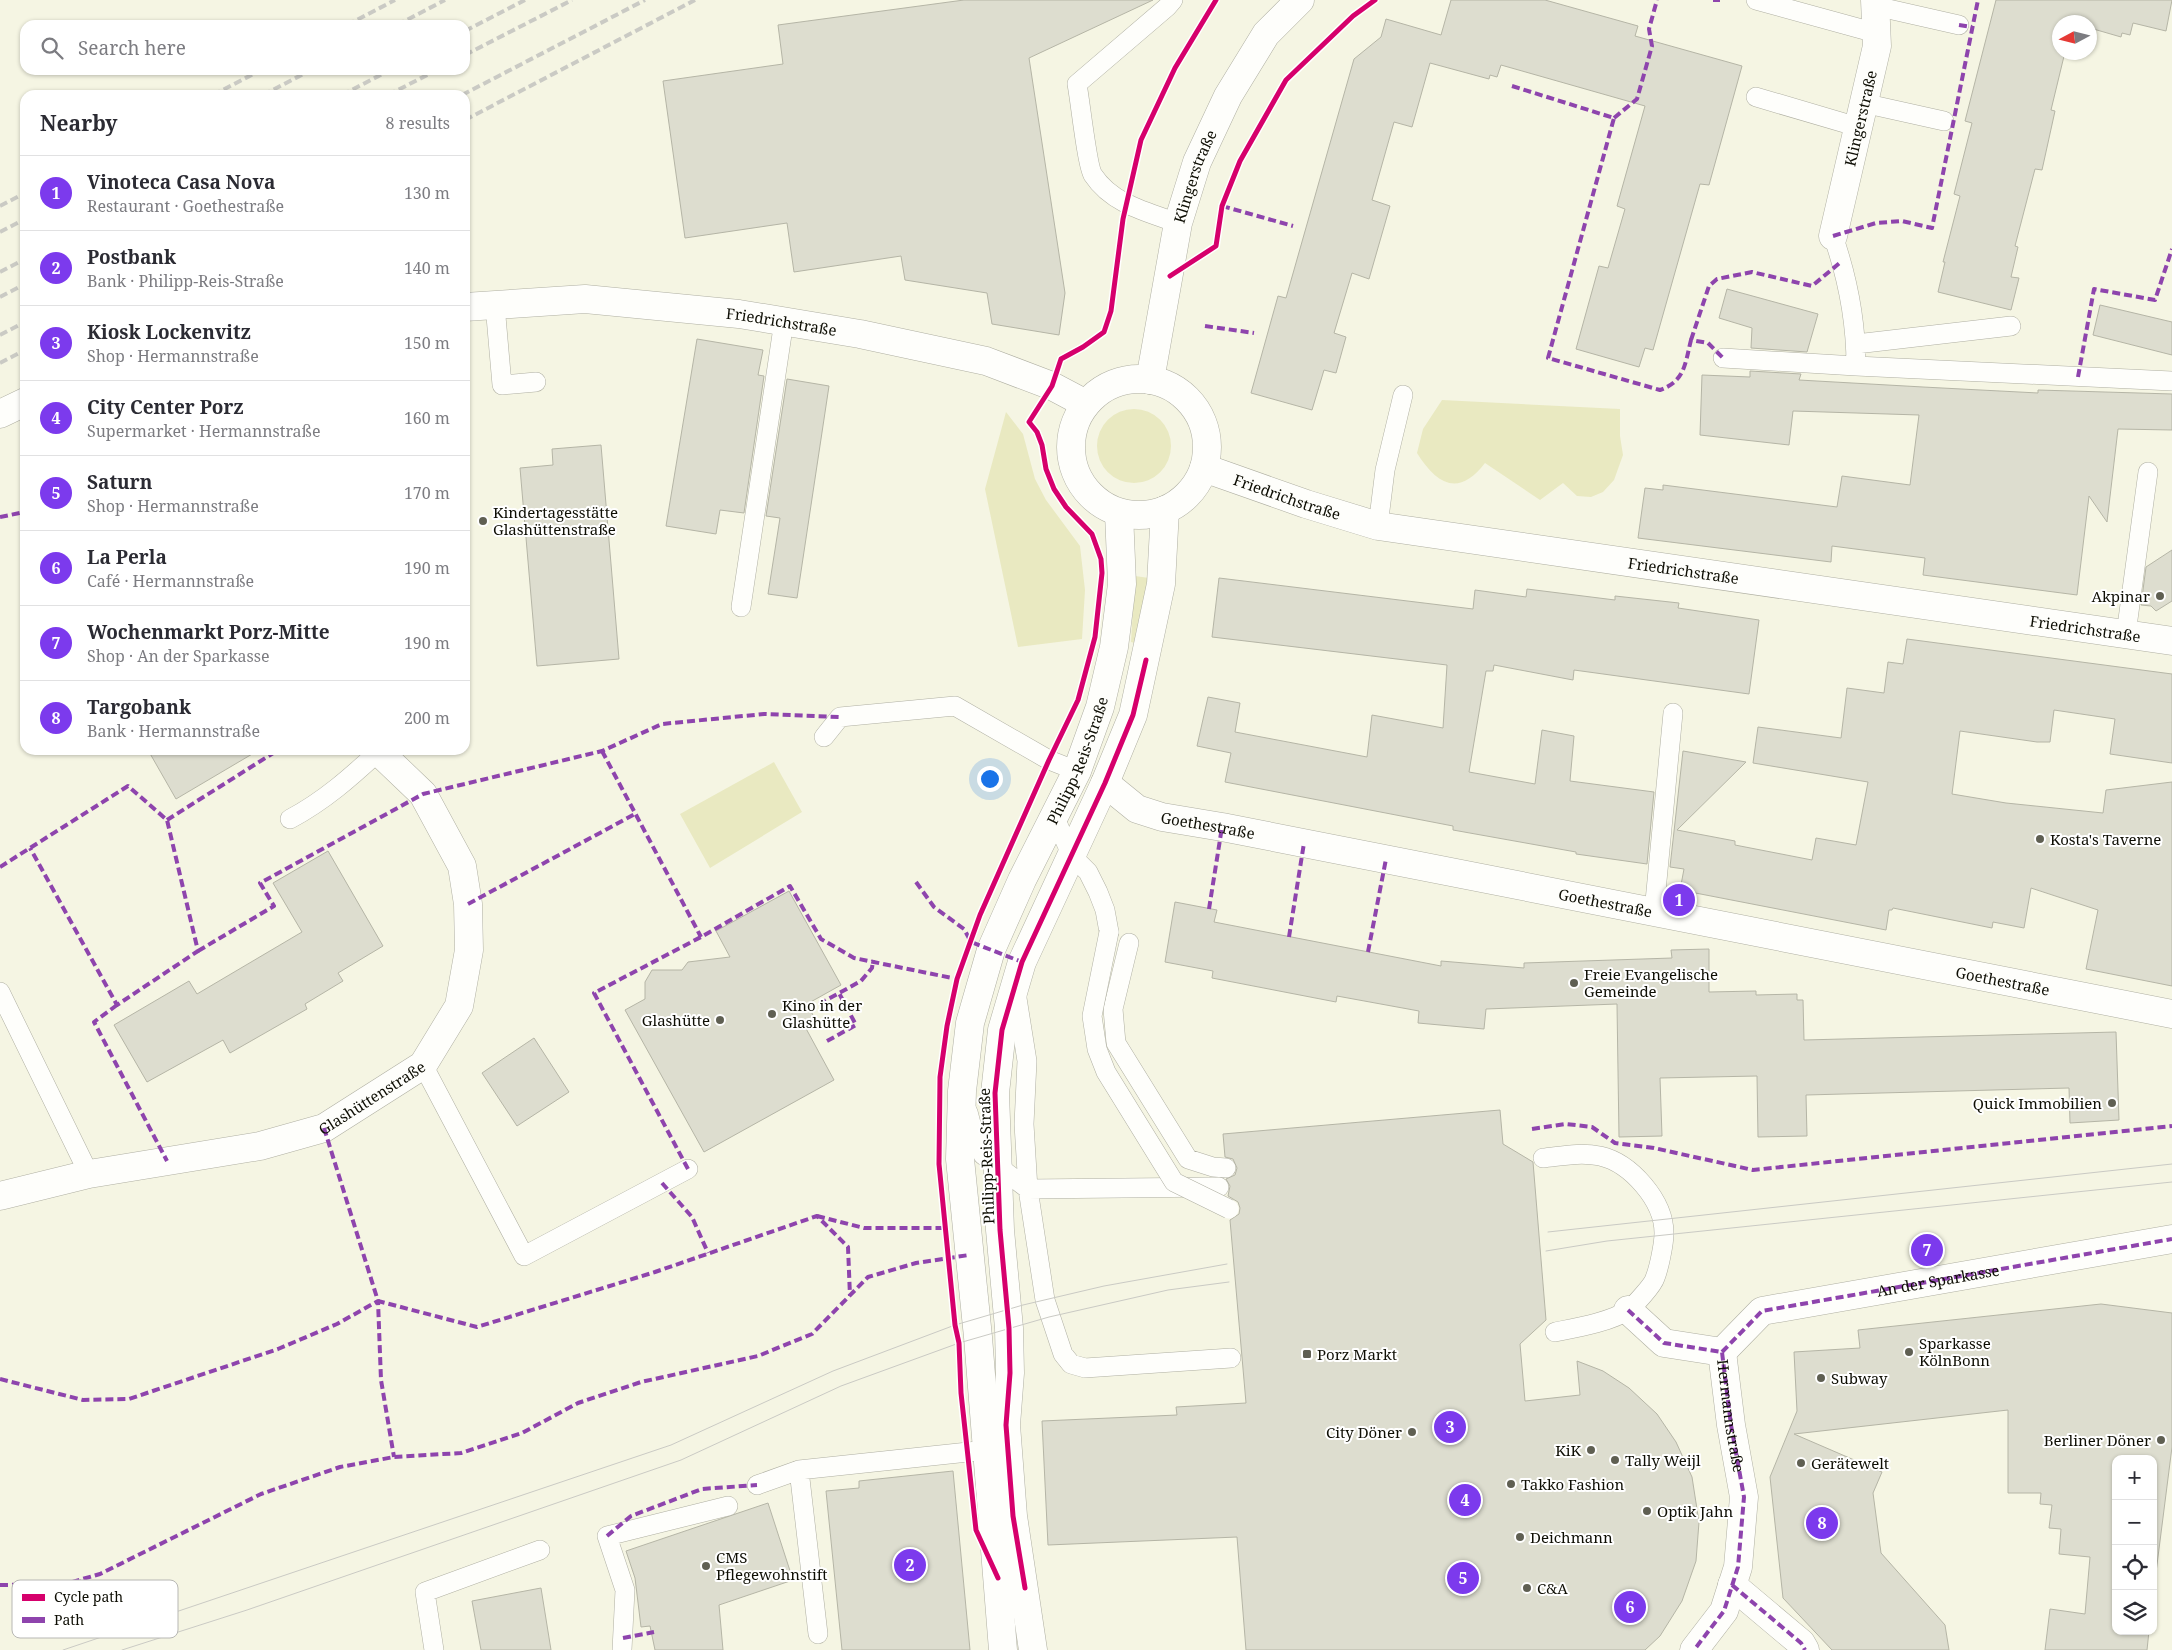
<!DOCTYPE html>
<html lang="en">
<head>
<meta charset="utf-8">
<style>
	body { margin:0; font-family:"Noto Serif",serif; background:#f2f2f3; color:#2b2b33 }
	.controls { position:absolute; right:15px; bottom:15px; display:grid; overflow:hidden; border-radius:10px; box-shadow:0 1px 4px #0004 }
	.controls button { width:45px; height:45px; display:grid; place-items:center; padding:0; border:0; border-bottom:1px solid #e1e1e2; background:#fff; color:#2b2b33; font:25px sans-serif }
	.compass { position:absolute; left:2052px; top:15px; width:45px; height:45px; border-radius:50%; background:#fff; box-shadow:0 1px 4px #0004; rotate:263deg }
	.you { position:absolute; left:989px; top:778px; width:18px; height:18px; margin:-12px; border:4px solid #fff; border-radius:50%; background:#1a73e8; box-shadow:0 0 0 8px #1a73e833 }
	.badge { display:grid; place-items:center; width:32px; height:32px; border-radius:50%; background:#7c3aed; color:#fff; font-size:16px; font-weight:700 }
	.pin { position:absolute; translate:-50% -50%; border:2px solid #fff; box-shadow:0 1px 5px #0006 }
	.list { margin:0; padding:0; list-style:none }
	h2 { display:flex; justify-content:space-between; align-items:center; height:65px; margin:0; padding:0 20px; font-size:21px }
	h2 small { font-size:16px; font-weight:400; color:#7c7c81 }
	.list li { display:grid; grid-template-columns:32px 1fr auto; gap:15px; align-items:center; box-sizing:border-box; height:75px; padding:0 20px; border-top:1px solid #e1e1e2 }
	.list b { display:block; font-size:19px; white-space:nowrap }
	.list p { margin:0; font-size:16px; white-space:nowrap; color:#7c7c81 }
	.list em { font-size:16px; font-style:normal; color:#7c7c81 }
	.icon { flex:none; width:28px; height:28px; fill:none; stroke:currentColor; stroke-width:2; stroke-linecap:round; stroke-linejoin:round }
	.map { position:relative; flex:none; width:2172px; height:1650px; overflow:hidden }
	.search { position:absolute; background:#fff; box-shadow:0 1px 4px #0004; left:20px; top:20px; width:450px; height:55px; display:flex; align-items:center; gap:12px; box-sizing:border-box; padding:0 18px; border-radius:15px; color:#7c7c81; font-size:19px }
	.panel { position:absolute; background:#fff; box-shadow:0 1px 4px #0004; left:20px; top:90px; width:450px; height:665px; border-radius:15px }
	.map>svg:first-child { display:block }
</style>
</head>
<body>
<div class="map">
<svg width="2172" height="1650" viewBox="0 0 2172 1650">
	<rect width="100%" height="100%" fill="#f5f5e3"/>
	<!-- green -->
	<path fill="#e9e9c1" d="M1442 400 1620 409V436L1623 455 1614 480 1603 492 1591 497 1577 496 1563 483 1540 500 1485 463C1459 497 1437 485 1417 453L1423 429Z
		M1097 446a37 37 0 1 1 74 0a37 37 0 1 1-74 0Z
		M1006 412 1023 434 1035 479 1046 500 1080 546 1085 590 1082 639 1018 647 985 489Z
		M1135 576 1149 578 1135 643 1131 642Z
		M774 762 802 812 710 868 680 814Z"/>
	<!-- building -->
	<path fill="#ddddcf" stroke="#b5b5a6" d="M964 0H1153L1029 58 1065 293 1059 335 992 324 987 293 905 280 901 256 794 272 787 223 685 238 663 81 783 64 778 25Z
		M1451 0H1545L1638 26 1635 36 1742 66 1709 185 1700 184 1653 350 1645 348 1639 367 1576 349 1599 266 1608 268 1625 209 1617 206 1645 106 1501 65 1497 77 1490 75 1489 79 1430 63 1412 127 1394 122 1372 200 1390 206 1369 279 1352 273 1334 333 1346 337 1336 373 1324 370 1312 410 1251 393 1278 296 1286 298 1354 59 1381 37 1386 19 1441 35Z
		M1996 0H2172L2166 31 2133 23 2130 35 2122 33 2121 37 2090 28V22H2060V52H2065L2051 110 2055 111 2042 170 2035 169 2015 246 2018 247 2011 277 2019 278 2011 310 1938 292 1945 262H1943L1960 196 1954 194 1972 123 1965 121Z
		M1727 289 1818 314 1807 352 1751 348 1752 328 1719 318Z
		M2100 305 2172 322V355L2093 335Z
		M697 339 763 350 758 375 764 376 744 513 720 510 716 534 666 526Z
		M1750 371 1801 374 1799 380 1923 387 2038 393V390L2172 394V430L2118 429 2107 522 2089 496 2077 595 1923 575 1925 558 1832 546 1831 562 1638 538 1645 488 1663 490V485L1837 507 1842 476 1910 485 1919 415 1793 411 1789 445 1700 435 1702 375 1750 377Z
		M787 379 829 386 797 598 768 594 780 518 766 516Z
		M601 445 619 659 537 666 520 468 553 465 552 449Z
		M2172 550V601L2156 611 2151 606 2141 605 2146 567Z
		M1219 578 1473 609 1475 590 1526 597 1527 589 1615 600V596L1679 603 1678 608 1759 620 1749 694 1574 670 1573 680 1494 665 1493 671H1486L1469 772 1535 784 1542 730 1574 736 1570 781 1654 792 1647 864 1576 854V852L1453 830V826L1225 782 1231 753 1197 746 1208 697 1240 703 1235 732 1367 757 1372 715 1443 728 1447 665 1212 637Z
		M1907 639 2172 674V763L2110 754 2115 719 2054 710 2050 742H2037L1960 731 1952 794 2006 803 2103 813 2106 790 2172 782V986L2086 969 2098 910 2031 888 2024 928 1993 922 1992 928 1893 908 1892 910H1889L1886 930 1680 890 1684 869 1670 867 1683 751 1746 762 1677 830 1735 841V845L1812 860 1816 838 1856 845 1868 782 1753 763 1758 727 1841 738 1847 688 1884 693 1888 662 1903 664Z
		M148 750H259L176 799Z
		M328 851 383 946 338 973 343 981 305 1004 307 1009 230 1053 223 1040 147 1082 114 1025 189 981 197 994 302 932 273 883Z
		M789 891 841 985 807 1004 814 1017 803 1023 834 1080 704 1152 625 1010 645 999V982L652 970H682L688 962 730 957 716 931Z
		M1175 902 1217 910 1214 922 1441 966V961L1524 968V963L1672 958 1671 950 1709 949V992L1756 991V995L1797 994V1000H1803L1804 1040 2116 1032 2119 1120 2070 1123 2069 1088 1806 1095 1807 1136 1758 1137 1757 1076 1660 1078 1662 1136 1619 1137 1617 1004 1486 1009 1484 1029 1418 1023 1419 1011 1337 996 1336 1002 1212 978 1213 971 1165 962Z
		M534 1038 569 1092 517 1126 482 1073Z
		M1500 1110 1503 1144 1533 1162 1546 1320 1520 1344 1525 1401 1580 1395 1577 1361 1603 1371 1629 1388 1657 1414 1676 1442 1692 1477 1699 1522 1696 1561 1682 1601 1660 1636 1645 1650H1246L1237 1537 1048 1545 1042 1421 1177 1415 1176 1407 1246 1403 1230 1220 1239 1214 1240 1208 1238 1202 1228 1196 1230 1186 1226 1179 1235 1175 1237 1168 1233 1159 1225 1157 1223 1134Z
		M2101 1304 2172 1313V1447L2153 1596V1459H2116V1631H2149L2147 1650H2045L2050 1609 2085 1614 2090 1557 2059 1554 2061 1529 2049 1528 2052 1505 2040 1504 2041 1493H2008V1410L1794 1434 1882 1472 1873 1493 1881 1553 1945 1625 1949 1650H1832L1783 1598 1770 1477 1797 1411 1794 1352 1860 1348 1858 1330Z
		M953 1471 970 1650H842L826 1491 859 1488V1481Z
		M768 1503 793 1580 719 1605 723 1650H655L650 1626 641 1627 635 1578 626 1551Z
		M541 1588 551 1650H481L472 1601Z"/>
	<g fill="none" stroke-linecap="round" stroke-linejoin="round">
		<defs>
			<path id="service" d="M1173 0 1167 7 1077 84C1080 99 1087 166 1093 175 1112 204 1147 212 1178 223
				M1756 0 1876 33
				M1875 6 1959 25
				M1756 97 1858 127
				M1863 103 1944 121
				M1833 236C1847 276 1856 323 1856 366L2172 381
				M495 305 502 385 536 382
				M1856 344 2011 326
				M1723 358 1856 366
				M1378 526 1385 470 1403 395
				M741 607 784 321
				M2126 634 2148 472
				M824 737 840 717 955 706 1049 760 1077 771
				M1054 816 1072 856 1088 872 1098 892 1105 910 1109 932
				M290 819C324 801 351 777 379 751
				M1654 912 1673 713
				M1129 943 1113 1009 1116 1043 1188 1159 1213 1167 1226 1168
				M0 992 89 1174
				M1016 992 1027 1061 1024 1124 1028 1189 1045 1300 1063 1354 1071 1364 1085 1368 1231 1358
				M423 1065 524 1256 688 1169
				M968 1112 975 1139 983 1155 1028 1189 1219 1187
				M1543 1158C1562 1156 1580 1152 1600 1156 1631 1163 1664 1201 1664 1233 1664 1244 1659 1268 1655 1278 1653 1285 1634 1306 1628 1310 1611 1322 1575 1328 1555 1332
				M799 1470 818 1634
				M757 1485 799 1470 987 1450
				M434 1650 425 1592 540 1550
				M622 1650 625 1590 607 1536 728 1506"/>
			<g id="pedestrian">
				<path id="s1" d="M1628 1310 1664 1343 1722 1352 1731 1425 1744 1497 1738 1567 1724 1611 1694 1650"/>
				<path d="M1722 1352 1762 1311 2172 1239"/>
				<path d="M1732 1585 1801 1643 1805 1650"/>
			</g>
			<g id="minor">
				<path id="s2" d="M1833 236 1877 46 1875 0"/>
				<path id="s3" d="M1204 468 1306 504 1378 526 2172 641"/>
				<path id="s4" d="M1105 783 1137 809 1162 817 1222 827 2172 1014"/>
				<path id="s5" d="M0 1196 89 1174 260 1146 324 1128 423 1065 459 1006 469 950 468 904 462 866 423 794 377 750"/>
			</g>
			<g id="tertiary">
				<path id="s6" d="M465 307 585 299 739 314 860 334 986 361 1052 386 1086 404"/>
				<circle cx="1139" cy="447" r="68"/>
				<path id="s7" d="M1150 380 1178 223 1197 162 1228 96 1266 34 1300 0"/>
				<path d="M0 414 25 402"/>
				<path id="s8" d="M1003 1650 978 1337 960 1159 962 1091 970 1023 991 950 1022 880 1077 771 1100 707 1114 647 1122 584 1119 513"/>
				<path d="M1033 1650 1013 1516 1006 1425 1010 1373 1009 1328 1000 1230 995 1093 1002 1030 1022 962 1105 783 1133 715 1161 584 1165 510"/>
			</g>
		</defs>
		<!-- service casing -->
		<use href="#service" stroke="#afafa2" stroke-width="20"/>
		<!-- pedestrian casing -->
		<use href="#pedestrian" stroke="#afafa2" stroke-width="29"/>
		<!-- minor casing -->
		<use href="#minor" stroke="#afafa2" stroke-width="29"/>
		<!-- tertiary casing -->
		<use href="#tertiary" stroke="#afafa2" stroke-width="29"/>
		<!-- service -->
		<use href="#service" stroke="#fefefb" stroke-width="19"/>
		<!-- pedestrian -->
		<use href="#pedestrian" stroke="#fefefb" stroke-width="28"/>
		<!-- minor -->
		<use href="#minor" stroke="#fefefb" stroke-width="28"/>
		<!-- tertiary -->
		<use href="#tertiary" stroke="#fefefb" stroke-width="28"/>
		<!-- tram -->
		<path stroke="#cacac4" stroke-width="1" d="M1548 1232 2172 1164
			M1546 1251 1607 1241 2172 1182
			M63 1650 671 1445 833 1371 955 1325 1023 1305 1104 1286 1227 1264
			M122 1650 247 1610 681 1460 841 1386 959 1343 1049 1317 1168 1290 1229 1282"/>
		<!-- rail -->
		<path stroke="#cacac4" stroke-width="4" stroke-dasharray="8 4" stroke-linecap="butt" d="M347 25 395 0
			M397 25 445 0
			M465 31 525 0
			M465 55 572 0
			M213 95 261 70
			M263 95 311 70
			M342 95 390 70
			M388 95 437 70
			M462 95 645 0
			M465 120 695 0
			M0 206 25 193
			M0 232 25 219
			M0 272 25 259
			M0 297 25 284
			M0 335 25 322
			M0 363 25 350"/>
		<defs>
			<path id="service-bridge" d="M1109 932 1092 1016 1097 1049 1106 1072 1174 1182 1229 1209"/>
		</defs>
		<!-- service-bridge casing -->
		<use href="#service-bridge" stroke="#afafa2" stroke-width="20" stroke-linecap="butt"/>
		<!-- service-bridge -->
		<use href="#service-bridge" stroke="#fefefb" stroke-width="19"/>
		<!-- quiet -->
		<g stroke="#8e44ad" stroke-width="4" stroke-dasharray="8 4" stroke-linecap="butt">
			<path d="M1713 0H1720"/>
			<path d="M1959 25 1972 27"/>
			<path d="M1512 86 1614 118 1548 358 1660 390C1685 381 1685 364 1691 340L1708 343 1723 358"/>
			<path d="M1614 118 1637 99 1652 46 1649 29 1657 0"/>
			<path d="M1222 206 1293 226"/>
			<path d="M1833 236 1876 223 1902 221 1932 228 1978 0"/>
			<path d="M1205 326 1254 333"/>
			<path d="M1691 340 1709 286 1717 279 1752 272 1812 286 1842 261"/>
			<path d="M2078 377 2094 289 2155 300 2172 249"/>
			<path d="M0 517 25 512"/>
			<path d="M602 751 701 937"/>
			<path d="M167 820 278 750"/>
			<path d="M0 867 128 786 167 820 198 951 117 1005 30 848"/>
			<path d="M916 882 934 907 964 929 971 942 1022 962"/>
			<path d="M468 904 635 814"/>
			<path d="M1209 909 1222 827"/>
			<path d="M1289 937 1304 843"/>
			<path d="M198 951 274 906 260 883 423 794 602 751 662 724 764 714 840 717"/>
			<path d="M1368 952 1386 859"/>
			<path d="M819 1004 861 981 872 968 873 960"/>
			<path d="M117 1005 94 1022 167 1161"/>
			<path d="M827 1041 856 1025 839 993"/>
			<path d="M324 1128 378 1301 477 1327 655 1272 817 1216 848 1247 850 1296"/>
			<path d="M1532 1129 1566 1124 1592 1127 1615 1143 1654 1148 1753 1170 2172 1126"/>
			<path d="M688 1169 594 993 701 937 790 886 821 939 854 958 957 979"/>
			<path d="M662 1183 692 1217 708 1253"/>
			<path d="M817 1216 864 1228H945"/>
			<path d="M1628 1310 1664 1343 1722 1352 1731 1425 1744 1497 1738 1567 1724 1611 1694 1650"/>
			<path id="s9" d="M1722 1352 1762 1311 2172 1239"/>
			<path d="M0 1379 83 1400 129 1399 278 1349 337 1324 378 1301 381 1380 394 1457"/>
			<path d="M607 1536 631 1516 702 1489 757 1485"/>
			<path d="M79 1580 88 1615"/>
			<path d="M0 1585 65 1584 100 1574 261 1494 340 1467 394 1457 461 1453 522 1433 578 1403 641 1382 758 1356 812 1334 868 1277 916 1263 969 1255"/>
			<path d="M1732 1585 1801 1643 1805 1650"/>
			<path d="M623 1638 654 1632"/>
		</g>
		<defs>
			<path id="cycleway" d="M1170 276 1216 246 1222 206 1240 161 1286 80 1353 16 1375 0
				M998 1578 976 1530 961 1393 959 1343 955 1325 939 1164 940 1077 947 1026 957 979 980 915 1049 760 1078 700 1095 637 1102 573 1101 559 1092 534 1066 507 1054 489 1046 469 1042 445 1037 432 1029 422 1052 386 1061 359 1083 347 1104 332 1111 311 1123 219 1141 140 1175 68 1216 0
				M1025 1588 1013 1516 1006 1425 1010 1373 1009 1328 1000 1230 995 1093 1002 1030 1022 962 1105 783 1133 715 1146 660"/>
		</defs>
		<!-- cycleway casing -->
		<use href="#cycleway" stroke="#fff" stroke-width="8"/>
		<!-- cycleway -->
		<use href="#cycleway" stroke="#d6006c" stroke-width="5"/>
	</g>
	<!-- markers -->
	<g fill="#5f5f52" stroke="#fff" stroke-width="2">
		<circle cx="483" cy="521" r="5"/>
		<circle cx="2160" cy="596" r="5"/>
		<circle cx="2040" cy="839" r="5"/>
		<circle cx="1574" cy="983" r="5"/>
		<circle cx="772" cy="1014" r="5"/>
		<circle cx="720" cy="1020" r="5"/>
		<circle cx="2112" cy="1103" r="5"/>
		<circle cx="1909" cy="1352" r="5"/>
		<rect x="1302" y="1349" width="10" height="10" rx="2.5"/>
		<circle cx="1821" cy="1378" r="5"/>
		<circle cx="1412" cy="1432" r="5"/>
		<circle cx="2161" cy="1440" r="5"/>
		<circle cx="1591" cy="1450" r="5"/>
		<circle cx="1615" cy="1460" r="5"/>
		<circle cx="1801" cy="1463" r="5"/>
		<circle cx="1511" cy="1484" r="5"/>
		<circle cx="1647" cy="1511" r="5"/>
		<circle cx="1520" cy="1537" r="5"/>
		<circle cx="706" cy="1566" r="5"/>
		<circle cx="1527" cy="1588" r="5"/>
	</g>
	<g text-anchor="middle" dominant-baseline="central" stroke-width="4" stroke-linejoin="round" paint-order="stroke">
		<!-- street labels -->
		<g font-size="15" fill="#0e0e04" stroke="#fff">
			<text stroke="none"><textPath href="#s2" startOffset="121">Klingerstraße</textPath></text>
			<text stroke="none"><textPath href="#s7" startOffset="209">Klingerstraße</textPath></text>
			<text stroke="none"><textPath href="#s6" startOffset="318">Friedrichstraße</textPath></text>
			<text stroke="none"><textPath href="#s3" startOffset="88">Friedrichstraße</textPath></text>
			<text stroke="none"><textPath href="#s3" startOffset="492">Friedrichstraße</textPath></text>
			<text stroke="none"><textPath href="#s3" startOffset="898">Friedrichstraße</textPath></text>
			<text stroke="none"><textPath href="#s8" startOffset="914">Philipp-Reis-Straße</textPath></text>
			<text stroke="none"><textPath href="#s4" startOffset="114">Goethestraße</textPath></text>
			<text stroke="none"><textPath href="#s4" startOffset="519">Goethestraße</textPath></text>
			<text stroke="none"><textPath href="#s4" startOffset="924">Goethestraße</textPath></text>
			<text stroke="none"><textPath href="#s5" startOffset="388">Glashüttenstraße</textPath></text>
			<text transform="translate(986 1156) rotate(-92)">Philipp-Reis-Straße</text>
			<text stroke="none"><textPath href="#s9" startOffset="236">An der Sparkasse</textPath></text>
			<text stroke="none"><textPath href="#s1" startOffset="172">Hermannstraße</textPath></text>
		</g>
		<!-- poi labels -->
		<g font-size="15" fill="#0e0e04" stroke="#fff" text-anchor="start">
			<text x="493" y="512">Kindertagesstätte<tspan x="493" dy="17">Glashüttenstraße</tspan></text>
			<text x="2150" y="596" text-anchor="end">Akpinar</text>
			<text x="2050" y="839">Kosta's Taverne</text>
			<text x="1584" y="974">Freie Evangelische<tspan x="1584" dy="17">Gemeinde</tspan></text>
			<text x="782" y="1005">Kino in der<tspan x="782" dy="17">Glashütte</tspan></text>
			<text x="710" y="1020" text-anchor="end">Glashütte</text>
			<text x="2102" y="1103" text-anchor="end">Quick Immobilien</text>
			<text x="1919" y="1343">Sparkasse<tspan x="1919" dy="17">KölnBonn</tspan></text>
			<text x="1317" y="1354">Porz Markt</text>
			<text x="1831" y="1378">Subway</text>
			<text x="1402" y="1432" text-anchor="end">City Döner</text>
			<text x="2151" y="1440" text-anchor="end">Berliner Döner</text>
			<text x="1581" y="1450" text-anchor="end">KiK</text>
			<text x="1625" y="1460">Tally Weijl</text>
			<text x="1811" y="1463">Gerätewelt</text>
			<text x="1521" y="1484">Takko Fashion</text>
			<text x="1657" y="1511">Optik Jahn</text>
			<text x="1530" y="1537">Deichmann</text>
			<text x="716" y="1557">CMS<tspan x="716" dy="17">Pflegewohnstift</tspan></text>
			<text x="1537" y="1588">C&amp;A</text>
		</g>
	</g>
	<!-- legend -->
	<rect x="12" y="1580" width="166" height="58" rx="8" fill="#fff" stroke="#b7b7b4" stroke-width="1"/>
	<rect x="22" y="1594" width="23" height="7" fill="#d6006c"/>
	<rect x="22" y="1617" width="23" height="6" fill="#8e44ad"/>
	<g font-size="14" fill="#0e0e04">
		<text x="54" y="1602">Cycle path</text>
		<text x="54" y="1625">Path</text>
	</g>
</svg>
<div class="controls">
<button>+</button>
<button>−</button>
<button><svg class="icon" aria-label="locate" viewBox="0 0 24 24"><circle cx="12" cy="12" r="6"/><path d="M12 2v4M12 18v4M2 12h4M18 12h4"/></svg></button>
<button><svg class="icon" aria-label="layers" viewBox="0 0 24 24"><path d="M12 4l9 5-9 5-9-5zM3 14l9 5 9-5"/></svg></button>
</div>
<svg class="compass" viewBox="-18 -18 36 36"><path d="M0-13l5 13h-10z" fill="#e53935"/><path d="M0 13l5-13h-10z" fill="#7c7c81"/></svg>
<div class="you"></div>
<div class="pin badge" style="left:1679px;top:900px">1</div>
<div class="pin badge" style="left:910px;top:1565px">2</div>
<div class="pin badge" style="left:1450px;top:1427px">3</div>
<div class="pin badge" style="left:1465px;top:1500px">4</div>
<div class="pin badge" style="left:1463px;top:1578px">5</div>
<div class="pin badge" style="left:1630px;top:1607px">6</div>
<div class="pin badge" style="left:1927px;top:1250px">7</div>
<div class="pin badge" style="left:1822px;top:1523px">8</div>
<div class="search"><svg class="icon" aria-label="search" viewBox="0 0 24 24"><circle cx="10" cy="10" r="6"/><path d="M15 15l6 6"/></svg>Search here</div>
<section class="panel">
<h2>Nearby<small>8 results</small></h2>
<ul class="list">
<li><span class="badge">1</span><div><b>Vinoteca Casa Nova</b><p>Restaurant · Goethestraße</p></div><em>130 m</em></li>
<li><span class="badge">2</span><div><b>Postbank</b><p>Bank · Philipp-Reis-Straße</p></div><em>140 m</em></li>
<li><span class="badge">3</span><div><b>Kiosk Lockenvitz</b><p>Shop · Hermannstraße</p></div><em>150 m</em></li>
<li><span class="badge">4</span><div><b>City Center Porz</b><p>Supermarket · Hermannstraße</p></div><em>160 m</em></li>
<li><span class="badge">5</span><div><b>Saturn</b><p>Shop · Hermannstraße</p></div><em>170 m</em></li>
<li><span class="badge">6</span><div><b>La Perla</b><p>Café · Hermannstraße</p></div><em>190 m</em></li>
<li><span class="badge">7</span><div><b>Wochenmarkt Porz-Mitte</b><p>Shop · An der Sparkasse</p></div><em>190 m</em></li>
<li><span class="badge">8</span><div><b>Targobank</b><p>Bank · Hermannstraße</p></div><em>200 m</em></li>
</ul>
</section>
</div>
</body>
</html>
